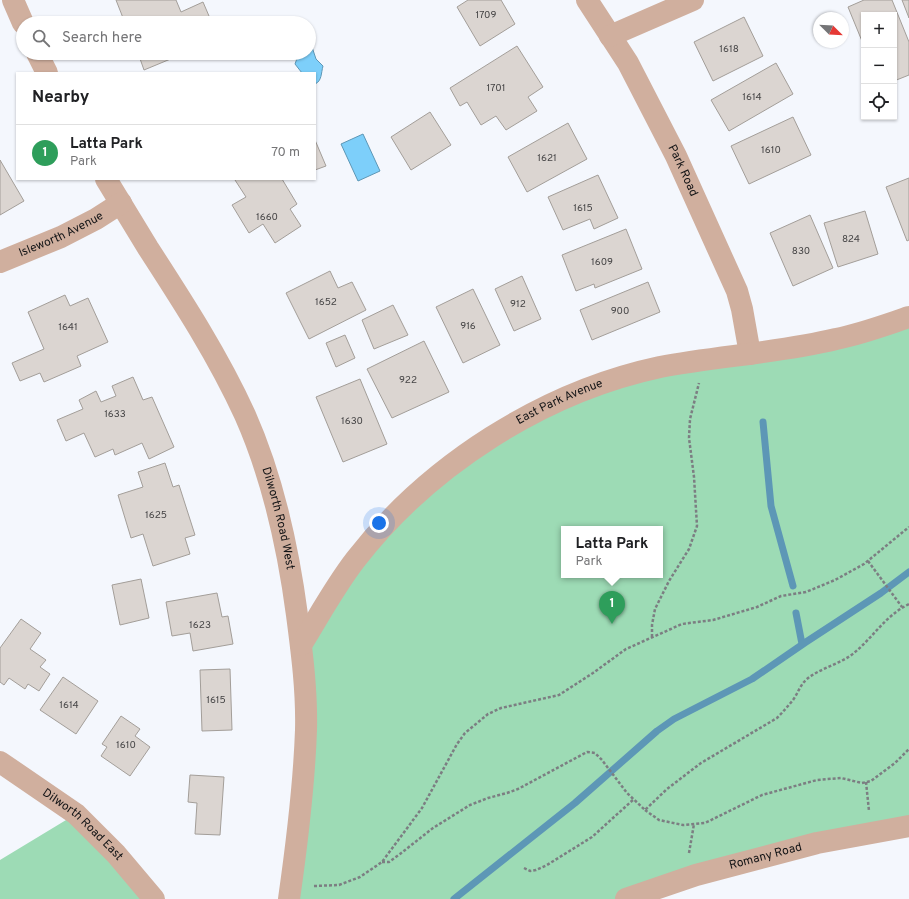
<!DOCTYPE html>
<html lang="en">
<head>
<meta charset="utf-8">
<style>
	body { margin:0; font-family:Overpass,sans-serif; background:#f6f6f6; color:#202124 }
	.controls { position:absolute; right:12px; top:12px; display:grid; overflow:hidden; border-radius:0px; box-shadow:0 1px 3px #0004 }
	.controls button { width:36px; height:36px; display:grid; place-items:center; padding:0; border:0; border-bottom:1px solid #e0e0e0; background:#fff; color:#202124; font:20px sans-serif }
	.compass { position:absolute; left:813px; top:12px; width:36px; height:36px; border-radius:50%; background:#fff; box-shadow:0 1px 3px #0004; rotate:114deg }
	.you { position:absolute; left:379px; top:523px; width:14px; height:14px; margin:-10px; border:3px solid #fff; border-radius:50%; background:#1a73e8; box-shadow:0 0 0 6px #1a73e833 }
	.badge { display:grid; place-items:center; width:26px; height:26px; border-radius:50%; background:#b45309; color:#fff; font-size:13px; font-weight:700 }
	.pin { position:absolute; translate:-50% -33px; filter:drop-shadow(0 1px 2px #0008) }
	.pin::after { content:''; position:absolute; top:21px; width:14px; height:12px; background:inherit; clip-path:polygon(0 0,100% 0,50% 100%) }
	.popup { position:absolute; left:561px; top:526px; width:102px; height:52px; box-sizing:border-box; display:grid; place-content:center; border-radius:0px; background:#fff; filter:drop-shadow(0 1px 3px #0005); font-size:13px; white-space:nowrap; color:#757577 }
	.popup b { font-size:15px; color:#202124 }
	.popup::after { content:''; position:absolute; left:50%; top:100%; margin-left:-8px; border:8px solid transparent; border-top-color:#fff }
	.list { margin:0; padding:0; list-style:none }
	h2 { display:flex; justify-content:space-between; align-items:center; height:52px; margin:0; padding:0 16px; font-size:17px }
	h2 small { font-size:13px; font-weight:400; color:#757577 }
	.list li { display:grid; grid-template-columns:26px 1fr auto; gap:12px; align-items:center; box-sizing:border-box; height:56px; padding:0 16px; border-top:1px solid #e0e0e0 }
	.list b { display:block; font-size:15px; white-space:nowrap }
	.list p { margin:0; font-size:13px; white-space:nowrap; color:#757577 }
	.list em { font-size:13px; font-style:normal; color:#757577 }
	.icon { flex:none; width:22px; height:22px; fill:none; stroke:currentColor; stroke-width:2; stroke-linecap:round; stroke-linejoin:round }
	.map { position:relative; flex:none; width:909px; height:899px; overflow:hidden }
	.search { position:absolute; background:#fff; box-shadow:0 1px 3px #0004; left:16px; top:16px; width:300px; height:44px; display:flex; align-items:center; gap:10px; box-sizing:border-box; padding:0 14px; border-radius:22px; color:#757577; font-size:15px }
	.panel { position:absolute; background:#fff; box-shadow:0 1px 3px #0004; left:16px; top:72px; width:300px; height:108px; border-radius:0px }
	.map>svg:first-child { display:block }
</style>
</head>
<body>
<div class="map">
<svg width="909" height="899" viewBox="0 0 909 899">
	<rect width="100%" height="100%" fill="#f4f7fd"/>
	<!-- green -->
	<path fill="#9ddbb5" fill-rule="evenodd" d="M909 317V826L626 899H289L301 645 395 514 564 398ZM564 529H660V575H564Z
		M76 814 154 899H0V860Z"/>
	<!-- water -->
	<path fill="#7dcffa" stroke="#5d97b6" d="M309 46 312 47 316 59 323 66C321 73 322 81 315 84V73H302L295 64 299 53H309Z
		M363 134 380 171 358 181 341 144Z"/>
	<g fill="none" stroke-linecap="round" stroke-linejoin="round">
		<!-- stream -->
		<path stroke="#5d97b6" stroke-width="7" d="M763 422 771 506 793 586
			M796 613 802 644
			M454 899 575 803 657 731 674 719 752 679 806 642 881 593 909 572"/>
	</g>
	<!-- building -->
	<path fill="#dbd5d1" stroke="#a39e99" d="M116 0H176L181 12 203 2 212 23H125Z
		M468 0H501L515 24 480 46 457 7Z
		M864 0H892L909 42V75L894 81V15H864V46L848 7Z
		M902 0H909V18Z
		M744 17 763 56 713 81 694 42Z
		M517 46 543 87 528 97 537 111 506 130 496 116 481 125 467 102 460 106 450 88Z
		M138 53H185L144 70Z
		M776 63 793 94 729 131 711 100Z
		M430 112 451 145 411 170 391 137Z
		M793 117 811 155 749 184 731 146Z
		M568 123 587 159 527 192 508 157Z
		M315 140 326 166 315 170Z
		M0 160 24 201 0 215Z
		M598 175 618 218 594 229 590 219 563 230 548 197Z
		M909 178V240L907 241 886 187Z
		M237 179H282L297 204 290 209 301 226 275 243 263 224 249 233 232 205 246 197 235 180Z
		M865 211 878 254 838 267 824 223Z
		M810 215 833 268 793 286 770 233Z
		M626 229 642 269 595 288 594 284 576 291 562 255Z
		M330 271 338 288 352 282 366 310 309 339 286 293Z
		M522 276 541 319 514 331 495 289Z
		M648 282 660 312 592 340 580 310Z
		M473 289 500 345 463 363 436 307Z
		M65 295 70 306 88 298 108 342 77 356 81 366 44 382 40 373 20 381 12 363 44 349 28 312Z
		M393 305 408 335 374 349 362 320Z
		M345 335 355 358 336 367 326 343Z
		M424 341 449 392 392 418 367 369Z
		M133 377 143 400 152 397 174 447 149 459 142 443 115 455 113 449 95 457 84 433 66 441 57 420 83 409 79 400 96 391 101 402 116 396 112 386Z
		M360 379 387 444 343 462 316 397Z
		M165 463 173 487 179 485 195 535 185 538 190 554 153 566 143 534 131 538 118 495 143 487 138 472Z
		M141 579 149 618 120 625 112 585Z
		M217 593 222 617 228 616 233 644 193 651 190 633 172 636 166 602Z
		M21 619 41 633 30 649 46 660 40 667 50 674 39 691 28 684 25 689 9 678 4 685 0 682V648Z
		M230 669 232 730 202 731 200 670Z
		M63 677 98 701 76 734 40 710Z
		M121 716 140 729 135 736 150 747 130 776 101 756 107 747 102 744Z
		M190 775 224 777 220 835 195 834 197 803 188 802Z"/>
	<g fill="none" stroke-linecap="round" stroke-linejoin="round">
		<!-- path -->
		<path stroke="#7c7e82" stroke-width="2.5" stroke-dasharray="3 2" stroke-linecap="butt" d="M868 561 902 607
			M652 637V625L655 609 669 581 689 549 697 526 694 477 689 438 690 419 699 383
			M866 782 869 811
			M645 810 659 820 683 825 705 823 762 795 817 780 841 778 862 783 871 781 895 763 909 749
			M689 853 694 824
			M382 862H389L400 854 433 828 470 805 488 798 507 793 518 789 587 752 595 753 602 760 627 793 645 810 667 789 701 763 777 718C783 712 788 706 793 700 798 693 800 685 807 679 819 669 836 665 850 656 872 640 883 617 909 604
			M524 868 530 871 536 870 547 865 592 837 634 799
			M314 886 339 885 360 877 382 862 422 808 457 744 465 733 488 714 501 708 559 695 593 673 626 649 682 624 713 620 757 607 781 596 806 592 835 580 864 564 909 527"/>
		<!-- minor -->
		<g stroke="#d0af9e" stroke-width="22">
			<path d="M13 0 23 23"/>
			<path id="s1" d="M587 0 628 63 676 156 737 291 742 309 750 354"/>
			<path d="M610 36 693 0"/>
			<path d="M37 53 47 73"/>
			<path id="s2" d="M106 179C120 202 134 225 148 248 183 302 218 356 245 415 273 478 288 547 297 615 302 653 307 692 306 730 304 787 297 843 289 899"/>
			<path id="s3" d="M0 262 61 237 96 219 121 203"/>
			<path id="s4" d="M301 645C319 616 335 586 356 559 429 465 543 392 660 367 718 356 778 353 836 339 861 334 885 325 909 317"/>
			<path id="s5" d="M0 762 76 814 116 854 154 899"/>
			<path id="s6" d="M626 899 696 875 817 843 909 826"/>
		</g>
	</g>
	<g text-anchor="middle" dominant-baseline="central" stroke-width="3" stroke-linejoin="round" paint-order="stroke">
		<!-- number labels -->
		<g font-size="10" fill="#454445">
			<text x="486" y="15">1709</text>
			<text x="729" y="49">1618</text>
			<text x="496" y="88">1701</text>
			<text x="752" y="97">1614</text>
			<text x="771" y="150">1610</text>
			<text x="547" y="158">1621</text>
			<text x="583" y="208">1615</text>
			<text x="267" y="217">1660</text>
			<text x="851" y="239">824</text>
			<text x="801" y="251">830</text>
			<text x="602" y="262">1609</text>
			<text x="326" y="302">1652</text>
			<text x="518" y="304">912</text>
			<text x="620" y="311">900</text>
			<text x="468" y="326">916</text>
			<text x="68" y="327">1641</text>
			<text x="408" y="380">922</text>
			<text x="115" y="414">1633</text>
			<text x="352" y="421">1630</text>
			<text x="156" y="515">1625</text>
			<text x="200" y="625">1623</text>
			<text x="216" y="700">1615</text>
			<text x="69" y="705">1614</text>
			<text x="126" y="745">1610</text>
		</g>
		<!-- street labels -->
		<g font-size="12" fill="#131416" stroke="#f4f7fd">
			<text stroke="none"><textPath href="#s1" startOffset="196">Park Road</textPath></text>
			<text stroke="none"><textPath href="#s3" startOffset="67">Isleworth Avenue</textPath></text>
			<text stroke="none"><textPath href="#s4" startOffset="362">East Park Avenue</textPath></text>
			<text stroke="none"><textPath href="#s2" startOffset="383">Dilworth Road West</textPath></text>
			<text stroke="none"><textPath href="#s5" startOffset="104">Dilworth Road East</textPath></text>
			<text stroke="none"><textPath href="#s6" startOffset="146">Romany Road</textPath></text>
		</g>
	</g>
</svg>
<div class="controls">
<button>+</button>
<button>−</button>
<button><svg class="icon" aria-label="locate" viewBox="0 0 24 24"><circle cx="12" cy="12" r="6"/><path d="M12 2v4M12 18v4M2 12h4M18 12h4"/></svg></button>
</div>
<svg class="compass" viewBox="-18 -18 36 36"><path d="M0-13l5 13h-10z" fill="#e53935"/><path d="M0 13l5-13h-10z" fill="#757577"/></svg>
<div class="you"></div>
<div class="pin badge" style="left:612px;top:624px;background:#2e9e5b">1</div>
<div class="popup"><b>Latta Park</b>Park</div>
<div class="search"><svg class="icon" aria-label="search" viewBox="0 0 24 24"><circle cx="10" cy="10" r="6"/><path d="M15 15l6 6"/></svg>Search here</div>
<section class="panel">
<h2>Nearby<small></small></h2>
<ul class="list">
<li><span class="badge" style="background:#2e9e5b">1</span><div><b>Latta Park</b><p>Park</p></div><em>70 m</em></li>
</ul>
</section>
</div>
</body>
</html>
